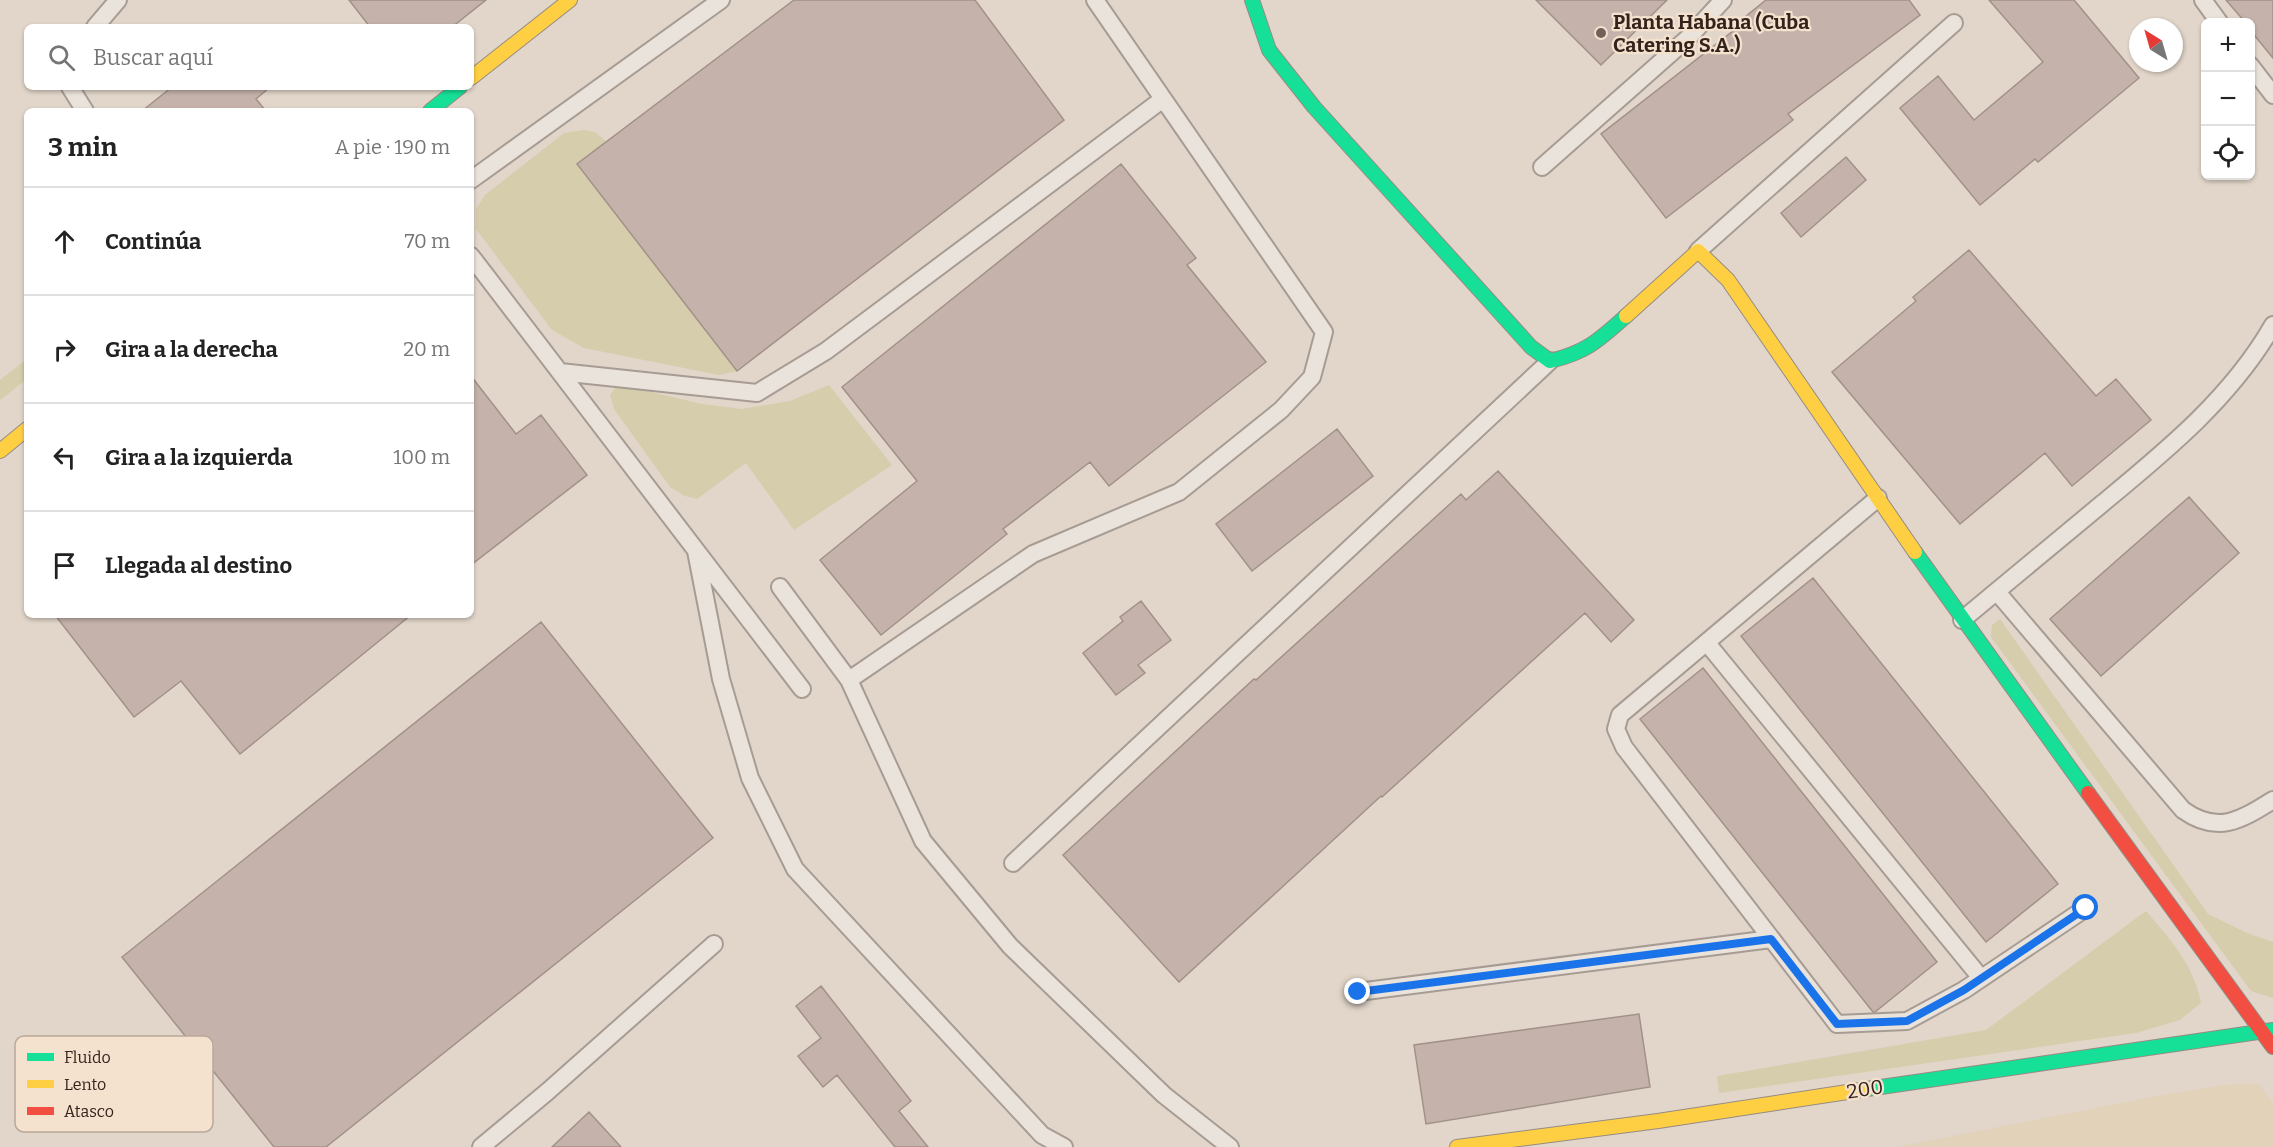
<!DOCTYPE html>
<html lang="es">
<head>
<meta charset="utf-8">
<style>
	body { margin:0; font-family:Bitter,serif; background:#f6f6f6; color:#222 }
	.controls { position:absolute; right:18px; top:18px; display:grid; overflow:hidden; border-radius:9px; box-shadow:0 2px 4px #0004 }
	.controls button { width:54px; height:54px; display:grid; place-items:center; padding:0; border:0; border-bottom:2px solid #e0e0e0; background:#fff; color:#222; font:30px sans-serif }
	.compass { position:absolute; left:2129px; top:18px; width:54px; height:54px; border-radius:50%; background:#fff; box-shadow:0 2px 4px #0004; rotate:323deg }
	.stop { position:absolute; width:18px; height:18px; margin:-14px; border:4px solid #1a73e8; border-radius:50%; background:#fff }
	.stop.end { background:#1a73e8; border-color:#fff; box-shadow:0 2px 6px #0008 }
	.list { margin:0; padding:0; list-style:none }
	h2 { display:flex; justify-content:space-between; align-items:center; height:78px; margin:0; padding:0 24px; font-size:26px }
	h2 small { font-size:20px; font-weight:400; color:#767676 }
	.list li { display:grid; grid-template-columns:39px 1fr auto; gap:18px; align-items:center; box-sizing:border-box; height:108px; padding:0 24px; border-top:2px solid #e0e0e0 }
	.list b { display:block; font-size:22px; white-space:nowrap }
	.list em { font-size:20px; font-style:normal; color:#767676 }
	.icon { flex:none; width:33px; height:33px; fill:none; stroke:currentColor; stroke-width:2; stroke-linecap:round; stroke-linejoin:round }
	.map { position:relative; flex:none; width:2273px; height:1147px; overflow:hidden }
	.search { position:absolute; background:#fff; box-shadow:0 2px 4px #0004; left:24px; top:24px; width:450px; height:66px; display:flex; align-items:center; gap:15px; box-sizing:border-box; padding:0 21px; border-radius:9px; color:#767676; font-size:22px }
	.panel { position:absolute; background:#fff; box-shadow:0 2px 4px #0004; left:24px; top:108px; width:450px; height:510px; border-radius:9px }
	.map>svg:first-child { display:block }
</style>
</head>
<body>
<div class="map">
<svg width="2273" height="1147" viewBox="0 0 2273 1147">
	<rect width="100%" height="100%" fill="#e2d6ca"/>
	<!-- farmland -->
	<path fill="#e2d2ba" d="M2232 1084H2259L2273 1103V1147H1897L2162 1095Z"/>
	<!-- green -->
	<path fill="#d5cdac" d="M583 130 595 132 607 142 578 165 737 371 719 375 584 348 552 330 476 229V209L485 195 564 133Z
		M27 359V379L0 400V380Z
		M829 385 892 465 794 530 746 463 697 499 685 496 670 487 614 409 610 395 616 387H629L702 404 742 409 790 401Z
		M2000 619 2208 914 2247 933 2273 942V998L2251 991 1991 637 1992 625Z
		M2146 911C2170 939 2194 965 2201 1003L2180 1020 2136 1033 1719 1093 1717 1076 1986 1030Z"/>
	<!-- building -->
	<path fill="#c5b3ab" stroke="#a29189" stroke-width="1.5" d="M349 0H486L452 27H370Z
		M794 0H975L1064 120 737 371 577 164Z
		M1536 0H1667L1601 65Z
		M1766 0H1909L1920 15 1788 114 1793 120 1666 218 1601 134 1747 20 1745 17Z
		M1989 0H2074L2139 78 2038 162 2035 159 1980 205 1900 108 1938 76 1974 120 2043 62Z
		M2226 0H2273V58L2250 30V22H2245Z
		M172 87H270L256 99 266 111H142Z
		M1846 157 1866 180 1801 237 1781 213Z
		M1121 164 1196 258 1187 265 1266 362 1109 486 1090 462 1003 529 1007 534 881 635 820 560 917 481 842 387Z
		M1969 250 2096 396 2116 379 2151 420 2072 486 2045 453 1960 524 1832 372 1916 301 1913 297Z
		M471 376 516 434 541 415 587 475 471 565Z
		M1337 429 1373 476 1252 571 1216 524Z
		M1498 471 1634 620 1611 642 1585 613 1382 797 1381 796 1179 982 1063 855 1254 679 1256 680 1461 494 1466 500Z
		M2189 497 2239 553 2101 676 2050 619Z
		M1813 578 2058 884 1986 942 1741 636Z
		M1141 601 1171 640 1138 665 1145 673 1116 695 1083 653 1123 621 1120 617Z
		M55 615H411L240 754 181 681 134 717Z
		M541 622 713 838 326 1147H274L122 957Z
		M1703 668 1937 962 1875 1012H1873L1640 719Z
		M821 986 911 1101 899 1111 928 1147H895L837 1075 823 1087 798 1056 821 1038 796 1006Z
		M1639 1014 1650 1087 1426 1124 1414 1045Z
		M589 1112 621 1147H552Z"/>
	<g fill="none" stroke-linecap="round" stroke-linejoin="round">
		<defs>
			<path id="lane" d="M2203 0 2219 22
				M95 27 118 0
				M2250 65 2273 95
				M70 87 85 111
				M1542 167 1688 38 1723 0
				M471 180 721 0
				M1698 251 1954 23
				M471 256 802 689
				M560 372 757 393 826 351 1163 99
				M1878 498 1620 715 1616 729 1624 747 1837 1024 1907 1021 1964 990 2086 908
				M696 551 721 679 750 778 795 869 1042 1135 1064 1147
				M780 587 849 680 923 841 1010 946 1164 1095 1230 1147
				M1997 592 2183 810C2218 835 2241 820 2273 800
				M1962 620C2009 581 2056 542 2103 503 2166 451 2232 397 2273 325
				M1707 643 1981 978
				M849 680 1033 554 1179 492 1281 410 1312 377 1324 332 1095 0
				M1013 863 1550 361
				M1358 992 1771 939
				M481 1147 547 1092 714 944"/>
			<path id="fast" d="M1252 0 1269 50 1314 107 1531 347 1550 361C1587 352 1599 340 1626 316
				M430 111 460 87
				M1915 552 2088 793
				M1867 1089 2273 1030"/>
			<path id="slow" d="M471 78 570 0
				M1626 316 1698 251 1728 280 1915 552
				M0 451 27 429
				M1457 1147 1658 1121 1867 1089"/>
			<path id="jam" d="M2088 793 2273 1047"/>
		</defs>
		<!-- lane casing -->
		<use href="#lane" stroke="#a79c94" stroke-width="20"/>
		<!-- fast casing -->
		<use href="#fast" stroke="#968b83" stroke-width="16"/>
		<!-- slow casing -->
		<use href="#slow" stroke="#968b83" stroke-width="16"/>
		<!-- jam casing -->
		<use href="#jam" stroke="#968b83" stroke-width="16"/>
		<!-- lane -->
		<use href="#lane" stroke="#eae3db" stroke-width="16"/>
		<!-- fast -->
		<use href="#fast" stroke="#16e098" stroke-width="14"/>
		<!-- slow -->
		<use href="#slow" stroke="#ffcf43" stroke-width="14"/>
		<!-- jam -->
		<use href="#jam" stroke="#f24e42" stroke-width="14"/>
	</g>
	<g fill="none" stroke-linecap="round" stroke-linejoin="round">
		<!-- route -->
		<path stroke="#1a73e8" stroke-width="8" d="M1358 992 1771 939 1837 1024 1907 1021 1964 990 2086 908"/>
	</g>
	<!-- markers -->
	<circle fill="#716259" stroke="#f4e1ce" stroke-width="2" cx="1601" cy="33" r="6"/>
	<g text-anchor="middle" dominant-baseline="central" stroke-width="4.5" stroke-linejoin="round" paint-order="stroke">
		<!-- poi labels -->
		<g font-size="20" font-weight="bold" fill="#34231c" stroke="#f4e1ce" text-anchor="start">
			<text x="1613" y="22">Planta Habana (Cuba<tspan x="1613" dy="23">Catering S.A.)</tspan></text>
		</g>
		<!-- street labels -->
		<g font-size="20" fill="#34231c" stroke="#f4e1ce">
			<text transform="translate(1865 1089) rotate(-9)">200</text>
		</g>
	</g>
	<!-- legend -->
	<rect x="15" y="1036" width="198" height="96" rx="9" fill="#f4e1ce" stroke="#baa899" stroke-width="1.5"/>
	<rect x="27" y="1053" width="27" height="8" fill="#16e098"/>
	<rect x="27" y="1080" width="27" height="8" fill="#ffcf43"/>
	<rect x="27" y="1107" width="27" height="8" fill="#f24e42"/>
	<g font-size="16" fill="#34231c">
		<text x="64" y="1063">Fluido</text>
		<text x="64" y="1090">Lento</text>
		<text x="64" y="1117">Atasco</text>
	</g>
</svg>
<div class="controls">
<button>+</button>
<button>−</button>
<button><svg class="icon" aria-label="locate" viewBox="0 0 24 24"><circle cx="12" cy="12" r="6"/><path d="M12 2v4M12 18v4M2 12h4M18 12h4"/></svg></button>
</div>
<svg class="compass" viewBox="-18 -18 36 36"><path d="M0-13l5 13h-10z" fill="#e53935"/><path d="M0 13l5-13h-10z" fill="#767676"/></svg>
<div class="stop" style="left:2086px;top:908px"></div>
<div class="stop end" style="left:1358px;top:992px"></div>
<div class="search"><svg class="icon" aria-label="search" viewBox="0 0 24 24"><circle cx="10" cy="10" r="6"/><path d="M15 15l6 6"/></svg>Buscar aquí</div>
<section class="panel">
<h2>3 min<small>A pie · 190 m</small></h2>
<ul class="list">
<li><svg class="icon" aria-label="ahead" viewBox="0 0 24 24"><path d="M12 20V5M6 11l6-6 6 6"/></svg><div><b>Continúa</b></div><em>70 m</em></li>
<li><svg class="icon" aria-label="right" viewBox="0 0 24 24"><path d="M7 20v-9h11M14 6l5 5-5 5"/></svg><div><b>Gira a la derecha</b></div><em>20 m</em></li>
<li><svg class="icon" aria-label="left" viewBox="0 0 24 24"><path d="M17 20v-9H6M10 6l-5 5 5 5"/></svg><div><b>Gira a la izquierda</b></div><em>100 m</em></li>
<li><svg class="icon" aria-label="arrive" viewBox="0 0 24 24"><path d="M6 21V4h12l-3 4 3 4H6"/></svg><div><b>Llegada al destino</b></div></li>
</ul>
</section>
</div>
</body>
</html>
